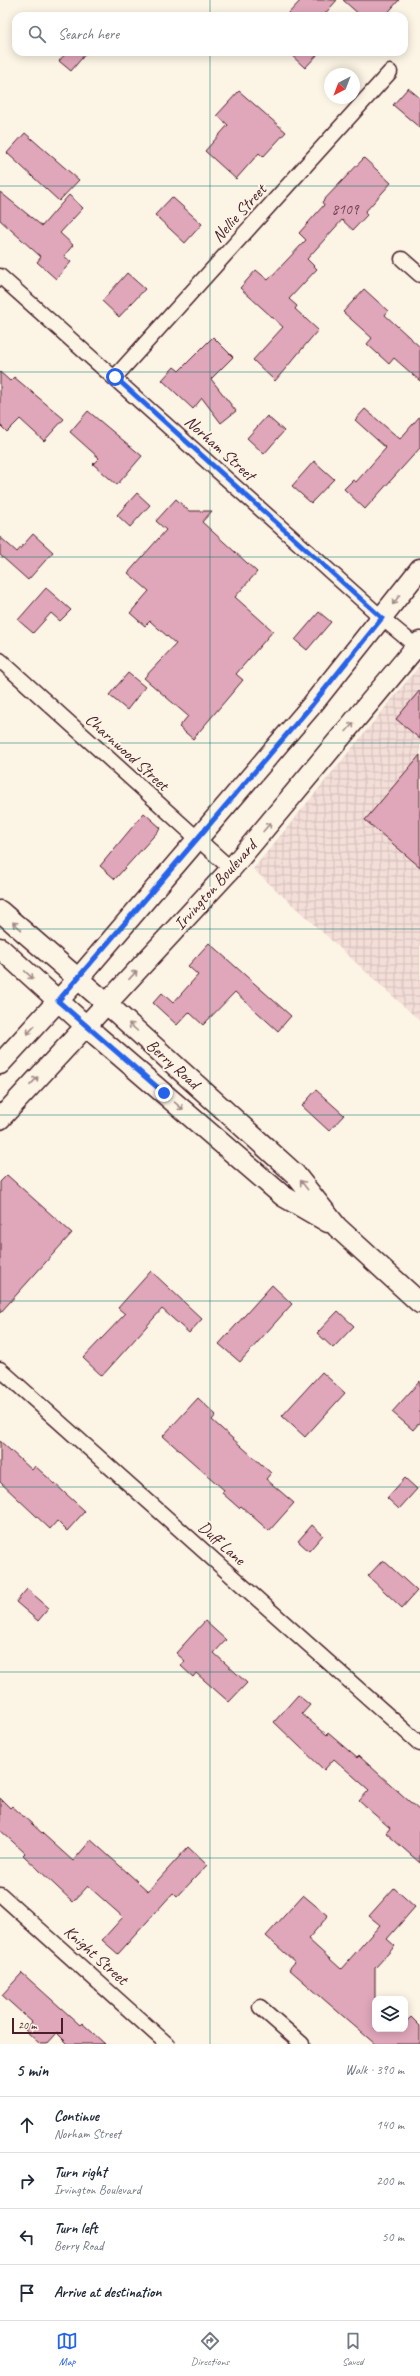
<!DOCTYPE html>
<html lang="en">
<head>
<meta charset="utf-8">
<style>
	body { margin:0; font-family:Caveat,sans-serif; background:#f6f6f7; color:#1f2937 }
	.controls { position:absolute; right:12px; bottom:12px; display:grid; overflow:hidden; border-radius:8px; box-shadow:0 2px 10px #0003 }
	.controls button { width:36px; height:36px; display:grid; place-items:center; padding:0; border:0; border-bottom:1px solid #e0e1e3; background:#fff; color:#1f2937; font:20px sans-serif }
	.compass { position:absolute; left:324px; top:68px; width:36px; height:36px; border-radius:50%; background:#fff; box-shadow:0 2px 10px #0003; rotate:222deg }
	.scale { position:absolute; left:12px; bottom:10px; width:51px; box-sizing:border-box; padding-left:4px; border:2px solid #4a1f2b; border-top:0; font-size:11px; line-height:14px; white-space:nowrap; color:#4a1f2b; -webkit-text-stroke:3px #fcf5e5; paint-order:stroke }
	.stop { position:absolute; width:12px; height:12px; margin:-9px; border:3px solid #2563eb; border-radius:50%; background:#fff }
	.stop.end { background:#2563eb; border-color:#fff; box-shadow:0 1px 4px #0008 }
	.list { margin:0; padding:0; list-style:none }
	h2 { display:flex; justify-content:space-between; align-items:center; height:52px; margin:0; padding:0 16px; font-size:17px }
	h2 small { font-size:13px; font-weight:400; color:#747a83 }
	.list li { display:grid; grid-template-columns:26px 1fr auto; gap:12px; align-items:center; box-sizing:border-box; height:56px; padding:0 16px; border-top:1px solid #e0e1e3 }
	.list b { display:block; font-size:15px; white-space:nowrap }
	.list p { margin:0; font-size:13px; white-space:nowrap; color:#747a83 }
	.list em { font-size:13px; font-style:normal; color:#747a83 }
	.icon { flex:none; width:22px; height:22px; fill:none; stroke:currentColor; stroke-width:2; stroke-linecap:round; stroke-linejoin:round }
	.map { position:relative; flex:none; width:420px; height:2044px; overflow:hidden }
	.search { position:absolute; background:#fff; box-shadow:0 2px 10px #0003; left:12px; right:12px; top:12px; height:44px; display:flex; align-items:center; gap:10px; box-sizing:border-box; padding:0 14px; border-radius:12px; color:#747a83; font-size:15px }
	.sheet { height:276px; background:#fff }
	nav { display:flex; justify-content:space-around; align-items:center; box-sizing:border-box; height:56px; border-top:1px solid #e0e1e3; background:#fff; font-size:11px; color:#747a83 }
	nav a { display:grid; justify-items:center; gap:2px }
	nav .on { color:#2563eb }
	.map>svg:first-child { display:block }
</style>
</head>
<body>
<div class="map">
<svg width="420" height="2044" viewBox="0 0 420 2044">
	<defs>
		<pattern id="industrial-grid" width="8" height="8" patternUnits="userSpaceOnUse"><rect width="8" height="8" fill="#f4ded8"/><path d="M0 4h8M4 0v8" fill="none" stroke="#d3beba"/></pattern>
	</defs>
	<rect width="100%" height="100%" fill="#fcf5e5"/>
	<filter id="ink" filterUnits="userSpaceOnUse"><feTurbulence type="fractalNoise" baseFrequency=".025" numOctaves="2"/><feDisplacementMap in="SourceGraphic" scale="8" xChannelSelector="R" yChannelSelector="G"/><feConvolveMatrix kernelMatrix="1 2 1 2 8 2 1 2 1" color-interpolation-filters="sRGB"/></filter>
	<g filter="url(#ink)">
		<!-- industrial -->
		<path fill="url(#industrial-grid)" d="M420 665V1021L253 869Z"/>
		<!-- building -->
		<path fill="#e0a7ba" stroke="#4a1f2b" d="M301 0H337L323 16H286Z
			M343 0H399L385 16H361Z
			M67 52H87L71 71 59 61Z
			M288 52H320L305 68Z
			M408 88 420 98V128L393 105Z
			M239 91 286 132 263 157 259 153 236 179 205 151 228 125 217 115Z
			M25 133 79 180 59 201 7 153Z
			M364 158 391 183 365 212 367 215 353 230 342 220 307 259 317 269 289 299 297 306 295 309 318 330 275 381 253 360 283 327 240 288 256 270 268 280 306 240 299 233 324 205 322 202Z
			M0 192 42 226 69 195 83 208 60 233 73 245 64 256 71 262 56 279 37 262 41 257 0 220Z
			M172 197 202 224 185 243 155 215Z
			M127 273 145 289 119 317 102 301Z
			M364 289 388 311 385 315 420 347V381L394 358 389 364 367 344 372 338 343 312Z
			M213 337 233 357 211 379 236 411 221 423 202 398 193 409 162 380 174 367 179 371Z
			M0 372 10 381 14 377 64 419 44 441 20 419 7 432 0 425Z
			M365 409 400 439 420 416V448L365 509 344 489 353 480 356 482 386 448 355 420Z
			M88 411 142 456 117 485 93 464 99 458 70 432Z
			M267 416 284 431 264 454 247 438Z
			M314 461 334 479 311 503 292 486Z
			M137 493 150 505 130 527 117 515Z
			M176 499 189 511H212L202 522 257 572 235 597 273 631 236 674 243 680 193 739 179 727 188 716 144 678 176 644 150 621 145 626 130 613 149 591 128 573 166 530 156 521Z
			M33 534 53 552 28 580 0 555V537L17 552Z
			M46 588 71 610 60 621 51 613 33 633 18 620Z
			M319 612 331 622 307 650 295 640Z
			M128 673 145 687 127 710 109 695Z
			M420 690V739L396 719Z
			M420 755V867L365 820Z
			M144 813 161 828 115 879 100 866Z
			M209 943 291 1016 278 1031 235 992 203 1025 189 1012 177 1025 153 1003 162 993 173 1003 198 975 188 966Z
			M316 1090 344 1115 329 1131 302 1106Z
			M7 1175 72 1233 0 1313V1182Z
			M151 1271 202 1319 189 1333 162 1309 102 1376 83 1358 125 1314 118 1308Z
			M272 1285 292 1304 240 1362 219 1344Z
			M338 1311 354 1326 333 1348 317 1333Z
			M322 1372 345 1393 305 1437 282 1416Z
			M420 1381V1422L413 1430 392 1412Z
			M198 1398 216 1415 212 1420 271 1473 266 1479 294 1503 269 1531 241 1506 239 1508 222 1493 224 1490 163 1436Z
			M0 1441 32 1470 35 1466 85 1511 67 1531 57 1521 50 1529 0 1482Z
			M405 1478 417 1489 399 1509 387 1498Z
			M312 1525 323 1535 309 1551 298 1541Z
			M383 1560 417 1591 402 1608 368 1576Z
			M27 1589 49 1608 38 1621 16 1602Z
			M205 1621 226 1640 214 1653 247 1683 229 1702 196 1673 193 1677 181 1666 185 1661 176 1653Z
			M298 1695 310 1705 302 1714 327 1735 328 1733 357 1758 359 1756 420 1811V1863L386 1833 390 1828 359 1801 369 1790 334 1759 324 1770 274 1722Z
			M0 1798 10 1808 12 1806 73 1861 91 1840 148 1891 188 1847 207 1865 177 1897 173 1893 118 1954 102 1940 123 1917 88 1886 73 1902 23 1855 25 1853 0 1830Z
			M394 1888 415 1907 387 1939 395 1946 375 1968V2029H405V2023L411 2017 420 2026V2044H375L289 1969 295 1962 266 1936 303 1895 328 1916 308 1939 341 1969 380 1925 369 1916Z
			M22 1973 80 2025 82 2023 105 2044H68L57 2033 47 2044H40L25 2030 32 2022 2 1995Z"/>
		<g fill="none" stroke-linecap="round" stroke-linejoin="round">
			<defs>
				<path id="street" d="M402 259 420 275
					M0 276 382 618 417 647
					M115 377 390 72
					M0 660 231 869
					M0 1369 420 1744
					M0 1894 167 2044
					M260 2007 302 2044"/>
				<path id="secondary" d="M0 911 106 1003 295 1174 337 1227 420 1303
					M0 948 97 1036 283 1196 328 1222
					M0 1064 78 979 312 705 420 569
					M0 1119 231 869 420 642"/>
			</defs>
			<!-- street casing -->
			<use href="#street" stroke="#4a1f2b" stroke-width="17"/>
			<!-- secondary casing -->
			<use href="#secondary" stroke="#4a1f2b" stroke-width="23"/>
			<!-- street -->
			<use href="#street" stroke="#fcf5e5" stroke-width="14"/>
			<!-- secondary -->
			<use href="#secondary" stroke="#fcf5e5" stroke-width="20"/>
		</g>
		<!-- one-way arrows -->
		<defs><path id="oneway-shaft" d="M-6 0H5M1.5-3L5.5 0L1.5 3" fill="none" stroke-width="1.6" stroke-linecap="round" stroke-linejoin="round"/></defs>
		<g stroke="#a38a88">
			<use href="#oneway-shaft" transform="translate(396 600) rotate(127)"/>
			<use href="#oneway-shaft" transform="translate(350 727) rotate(-50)"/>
			<use href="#oneway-shaft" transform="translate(267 827) rotate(-49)"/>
			<use href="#oneway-shaft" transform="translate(17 926) rotate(-139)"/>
			<use href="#oneway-shaft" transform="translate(29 975) rotate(43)"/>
			<use href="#oneway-shaft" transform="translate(133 975) rotate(-47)"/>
			<use href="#oneway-shaft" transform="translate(133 1027) rotate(-138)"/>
			<use href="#oneway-shaft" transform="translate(31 1030) rotate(133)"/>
			<use href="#oneway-shaft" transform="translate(34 1081) rotate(-47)"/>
			<use href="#oneway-shaft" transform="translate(179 1106) rotate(41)"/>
			<use href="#oneway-shaft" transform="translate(304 1185) rotate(-128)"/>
		</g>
	</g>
	<g fill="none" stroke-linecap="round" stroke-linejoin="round" filter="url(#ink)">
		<!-- route -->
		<path stroke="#2563eb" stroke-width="5" d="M115 377 382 618 312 705 58 1001 164 1093"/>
	</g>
	<!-- grid -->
	<path fill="none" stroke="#0f766e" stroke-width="1" stroke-opacity="0.55" d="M210 0V16M210 52V2044M0 186H420M0 372H420M0 557H420M0 743H420M0 929H420M0 1115H420M0 1301H420M0 1487H420M0 1672H420M0 1858H420"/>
	<g text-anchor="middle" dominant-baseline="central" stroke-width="4" stroke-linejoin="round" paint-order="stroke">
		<!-- number labels -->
		<g font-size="15" fill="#70414f">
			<text x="345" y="209">8109</text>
		</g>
		<!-- street labels -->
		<g font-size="17" fill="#4a1f2b" stroke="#fcf5e5">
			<text transform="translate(239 213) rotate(-48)">Nellie Street</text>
			<text transform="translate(220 448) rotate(42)">Norham Street</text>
			<text transform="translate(127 752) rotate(42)">Charnwood Street</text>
			<text transform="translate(215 885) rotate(-48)">Irvington Boulevard</text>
			<text transform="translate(173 1064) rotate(42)">Berry Road</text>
			<text transform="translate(222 1543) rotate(42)">Duff Lane</text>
			<text transform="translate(96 1955) rotate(42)">Knight Street</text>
		</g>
	</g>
</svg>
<div class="controls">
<button><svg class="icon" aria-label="layers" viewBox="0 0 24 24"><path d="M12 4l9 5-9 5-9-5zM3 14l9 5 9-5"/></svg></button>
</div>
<svg class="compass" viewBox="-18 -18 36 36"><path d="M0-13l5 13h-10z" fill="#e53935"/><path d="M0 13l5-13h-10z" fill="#747a83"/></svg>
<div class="scale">20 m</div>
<div class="stop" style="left:115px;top:377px"></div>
<div class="stop end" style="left:164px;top:1093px"></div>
<div class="search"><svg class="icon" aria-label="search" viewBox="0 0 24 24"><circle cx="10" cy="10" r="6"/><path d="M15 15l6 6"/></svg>Search here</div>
</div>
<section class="sheet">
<h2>5 min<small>Walk · 390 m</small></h2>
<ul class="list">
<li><svg class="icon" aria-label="ahead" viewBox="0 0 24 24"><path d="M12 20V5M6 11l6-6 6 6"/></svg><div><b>Continue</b><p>Norham Street</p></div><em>140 m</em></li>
<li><svg class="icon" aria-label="right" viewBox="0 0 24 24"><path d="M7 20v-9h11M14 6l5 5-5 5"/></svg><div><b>Turn right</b><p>Irvington Boulevard</p></div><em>200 m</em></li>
<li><svg class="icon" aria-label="left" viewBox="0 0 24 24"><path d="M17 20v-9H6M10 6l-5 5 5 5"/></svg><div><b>Turn left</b><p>Berry Road</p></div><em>50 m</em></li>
<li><svg class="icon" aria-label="arrive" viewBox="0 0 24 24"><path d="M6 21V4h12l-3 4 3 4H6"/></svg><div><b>Arrive at destination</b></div></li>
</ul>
</section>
<nav>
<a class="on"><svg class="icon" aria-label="map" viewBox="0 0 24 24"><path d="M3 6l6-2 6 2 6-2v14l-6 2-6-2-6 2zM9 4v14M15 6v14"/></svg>Map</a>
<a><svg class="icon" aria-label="directions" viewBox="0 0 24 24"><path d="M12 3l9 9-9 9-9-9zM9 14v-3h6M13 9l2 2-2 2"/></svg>Directions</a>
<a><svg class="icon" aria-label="saved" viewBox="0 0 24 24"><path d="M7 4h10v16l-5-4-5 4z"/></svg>Saved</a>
</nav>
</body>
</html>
